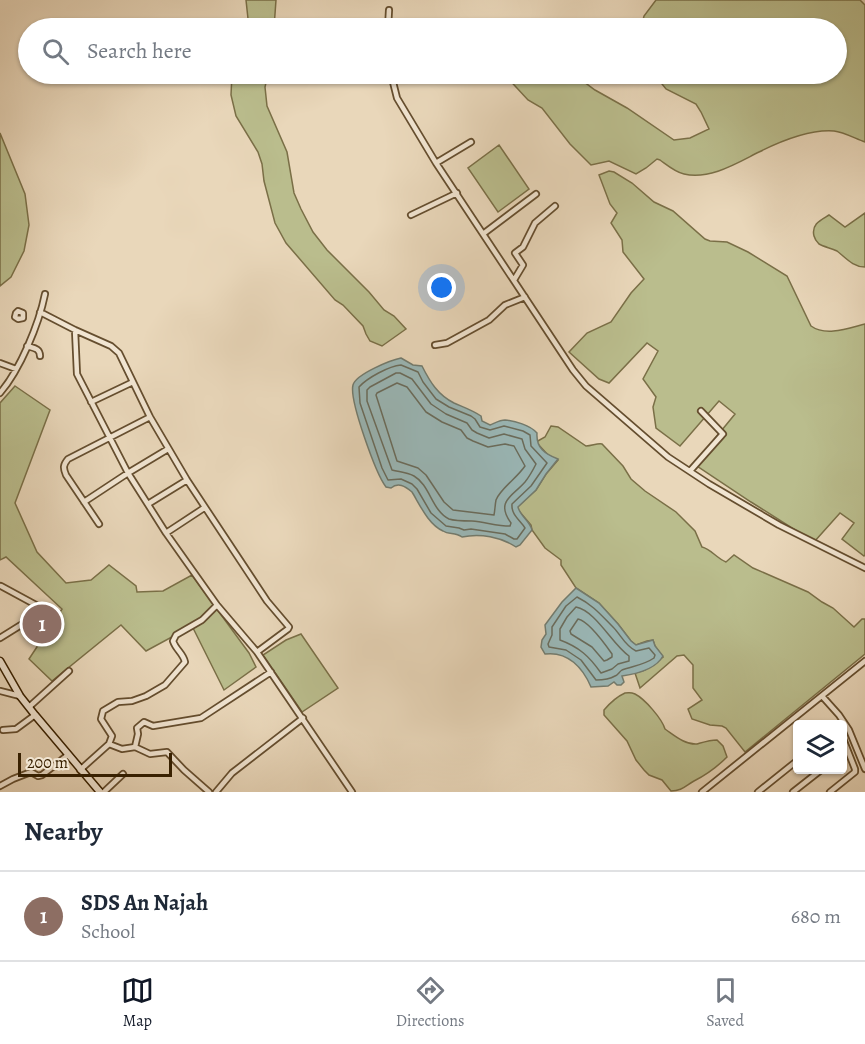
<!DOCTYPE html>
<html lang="en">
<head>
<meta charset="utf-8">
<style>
	body { margin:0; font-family:Alegreya,serif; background:#f2f2f3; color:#1f2937 }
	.controls { position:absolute; right:18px; bottom:18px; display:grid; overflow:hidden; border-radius:6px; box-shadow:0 2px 4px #0004 }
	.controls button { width:54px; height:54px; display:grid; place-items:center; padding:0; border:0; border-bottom:2px solid #e0e1e3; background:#fff; color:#1f2937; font:30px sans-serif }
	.scale { position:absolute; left:18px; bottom:15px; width:154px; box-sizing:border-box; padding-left:6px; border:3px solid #392101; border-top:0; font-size:16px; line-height:21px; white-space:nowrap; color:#392101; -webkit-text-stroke:4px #f1e5d2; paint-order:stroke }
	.you { position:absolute; left:442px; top:288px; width:21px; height:21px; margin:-15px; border:4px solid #fff; border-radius:50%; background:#1a73e8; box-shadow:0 0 0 9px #1a73e833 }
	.badge { display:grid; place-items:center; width:39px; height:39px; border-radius:50%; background:#111827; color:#fff; font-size:20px; font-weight:700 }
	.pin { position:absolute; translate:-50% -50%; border:3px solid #fff; box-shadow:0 2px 6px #0006 }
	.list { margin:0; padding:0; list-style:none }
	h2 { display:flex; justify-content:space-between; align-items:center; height:78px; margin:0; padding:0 24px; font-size:26px }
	h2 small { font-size:20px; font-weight:400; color:#747a83 }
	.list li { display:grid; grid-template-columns:39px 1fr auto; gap:18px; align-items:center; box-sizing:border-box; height:90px; padding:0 24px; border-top:2px solid #e0e1e3 }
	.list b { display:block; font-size:22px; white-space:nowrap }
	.list p { margin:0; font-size:20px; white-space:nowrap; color:#747a83 }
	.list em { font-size:20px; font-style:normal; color:#747a83 }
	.icon { flex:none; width:33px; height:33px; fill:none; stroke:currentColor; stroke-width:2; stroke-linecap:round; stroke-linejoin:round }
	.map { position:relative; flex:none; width:865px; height:792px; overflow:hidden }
	.search { position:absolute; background:#fff; box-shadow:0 2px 4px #0004; left:18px; right:18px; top:18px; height:66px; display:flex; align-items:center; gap:15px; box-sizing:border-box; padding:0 21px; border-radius:33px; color:#747a83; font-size:22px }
	.sheet { height:168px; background:#fff }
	nav { display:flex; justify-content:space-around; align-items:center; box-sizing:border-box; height:84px; border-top:2px solid #e0e1e3; background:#fff; font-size:16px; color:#747a83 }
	nav a { display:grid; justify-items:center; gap:3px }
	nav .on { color:#111827 }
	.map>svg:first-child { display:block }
</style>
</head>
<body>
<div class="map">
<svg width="865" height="792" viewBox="0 0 865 792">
	<rect width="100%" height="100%" fill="#e9d7ba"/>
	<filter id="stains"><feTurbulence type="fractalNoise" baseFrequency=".00333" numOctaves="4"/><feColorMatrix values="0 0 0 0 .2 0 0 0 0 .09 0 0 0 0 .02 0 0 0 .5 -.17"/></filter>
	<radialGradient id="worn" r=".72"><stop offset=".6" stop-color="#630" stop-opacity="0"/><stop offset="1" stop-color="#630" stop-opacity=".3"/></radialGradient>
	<!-- green -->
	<path fill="#babd8d" stroke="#7a6f47" stroke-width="1.5" d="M246 0H276L274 28H249Z
		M656 0H860L865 5V142C856 139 844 132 834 131 809 129 781 141 759 152 737 163 710 180 684 174 675 172 667 165 660 160L657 159 646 168 636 174 609 161 591 165 570 144 542 108 528 100 504 74H570L576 76 595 90 627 108 674 140 690 138 709 129 701 112 696 104 666 89 654 74H836V28H641L644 16Z
		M232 74H268L265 87 267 106 287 152 294 193 301 209 313 232 327 250 369 292 384 310 394 316 406 329 382 346 370 341 366 334 363 326 343 305 335 300 286 243 275 223 264 181 262 164 258 152 236 116 231 95Z
		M0 133 25 194 29 225 24 251 11 277 0 286Z
		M499 145 529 189 498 212 468 168Z
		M609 171 614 172 632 183 654 202 673 211 705 239 710 241 727 242 748 252 787 276 811 326C826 337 849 328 865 324V555L864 556 842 539 854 523 840 513 814 542 751 502 694 464 735 414 719 401 680 446 656 428 653 407 656 397 643 379 658 351 647 343 609 383 599 379 569 352 587 333 611 322 631 293 644 279 623 252 622 240 611 223 617 213 610 204 599 175Z
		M865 213V267C853 267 846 258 837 251 831 248 824 247 819 244 816 241 815 240 814 236 811 224 821 220 829 215L845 227Z
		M15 386 50 410 15 503 37 552 66 583 91 580 109 565 136 586 137 592 163 591 192 575 249 653 256 667 224 690 192 626 146 651 121 625 52 681 29 659 62 609 6 557 0 560V403Z
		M551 426 558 427 586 446C592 446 597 443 602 444L623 466 631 479 645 491 676 512 695 531 702 547C711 549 716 558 726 562L734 555 753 568 808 592 822 602 833 608 854 627 862 619H865V654L745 752 726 728 722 726 710 725 692 719 688 709 702 700 693 688V665L684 655 677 656 640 688 635 673 645 670 663 657 655 646 653 640 647 641 636 645 631 641 618 624 599 603 576 588 561 565V560L545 548 532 530 531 525 519 511 517 507 536 490 546 474 558 460 549 456 536 442 545 437Z
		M301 634 338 688 302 712 263 655 286 640Z
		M625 693C630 693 630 692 635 694 645 699 662 719 665 729 674 735 685 745 697 744 704 742 710 740 717 740L723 746 727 757C716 768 708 774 694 781 685 786 682 791 671 791L662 780 649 775 644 770 636 760 627 741 604 715V710C610 703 616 697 625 693Z"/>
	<!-- water -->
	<path fill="#9ab8b8" stroke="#737c6f" stroke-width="1.5" d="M401 358 413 365 422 366C430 382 438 395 454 403 463 407 472 410 481 416L482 421 490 425C495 423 500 420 505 420 515 421 530 425 537 433 536 448 545 454 558 459L546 474 536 490 518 507C520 516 530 521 532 530L520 545 516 547C501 537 480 533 462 537 455 532 449 535 443 531 428 524 420 505 412 492 405 486 398 482 391 488L386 487C376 474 349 400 353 385 356 374 391 360 401 358Z
		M576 588 599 603 618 624 631 641 636 645 653 640 655 646 663 656C656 669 636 674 622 676L624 682 621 685H617L614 682 608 686 591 687C583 668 568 651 545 654L541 647 542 640 546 634 545 625 562 602Z"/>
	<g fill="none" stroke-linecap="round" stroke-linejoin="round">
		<!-- shore -->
		<path stroke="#6a6c5c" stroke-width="1.5" d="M401 365 418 372 423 382 436 399 449 407 471 416 475 419 480 427 490 430 504 426 523 431 530 435 531 446 547 463 531 486 512 504C511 515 520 520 525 528L517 539H514L505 534 471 529 464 530 459 528 446 526 431 513 417 489 412 484 401 479 388 480 382 468 360 403 359 387C367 378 389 366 401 365Z
			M396 373H400L412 379 431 404 446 414 467 423 472 430 477 433 489 438 504 434 522 439 525 449 536 464C533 470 529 477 525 482 513 496 495 501 511 523L510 526C497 526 485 522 472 521 467 521 455 521 449 519 432 511 430 485 414 476 406 472 399 472 392 470L367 401V390L370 387Z
			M397 383 407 387 426 412 442 422 461 430 467 438 473 441 488 447 505 444 514 446 525 466C517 478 500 489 496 500 495 505 495 510 494 515L453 510 444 502 426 475 418 468 397 461 376 395 377 393Z
			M577 597C593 605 601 615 613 627 621 635 625 646 636 651L649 648 655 655 654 658C644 665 633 666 622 670 619 672 618 675 615 676 610 679 602 680 596 680L581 660 566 650 549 647 548 644 552 635V627L566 606Z
			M576 607C596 611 612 644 629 656V661L618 664 612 669 601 673C589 656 579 647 560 640V629L567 617Z
			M578 619C588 621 605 644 612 654V657L607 660 604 661 592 647 571 634 570 631Z"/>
		<defs>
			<path id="street" d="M388 28 389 10
				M391 74 397 98 436 163 573 370 586 386 668 457 709 484 779 525 865 568
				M436 163 471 142
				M411 215 457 193
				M483 234 536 194
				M514 280 523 265 515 253 523 247 535 223 555 206
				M18 311 23 313V318L18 319 15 317 16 313Z
				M40 312 75 330 111 346 119 353 150 417 187 480 267 601 289 627 288 629 257 652
				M75 330 77 374 128 473 166 533 217 605 257 652 352 792
				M435 345 447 343 489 320 505 305 525 297
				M27 346C33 348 40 348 40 356
				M0 363 16 369
				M0 393C20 370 39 324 45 294
				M91 402 133 382
				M690 471 722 435 723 434 701 411
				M84 502 128 473 168 449
				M148 504 187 480
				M99 524 66 475C63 468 63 465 68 459L150 417
				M166 533 204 508
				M0 638 37 615 39 610 36 605 1 586
				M0 691 20 696
				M822 696 839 715 849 730 865 769
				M29 707 69 671
				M3 730 16 729 35 715
				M109 744 122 749 135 747 150 754 167 752 184 770 209 792
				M135 747 138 734 137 728 144 722 153 726 201 718 271 672
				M80 770 109 744 112 736 101 719 103 711 118 702 132 701 146 696 165 685 185 662C183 653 176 650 173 641L176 635 202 620 217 605
				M0 786 13 779 31 772 38 776 42 775 68 755
				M104 792 123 774
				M216 792 232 773 303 718
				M702 792 865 661
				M758 792 798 760
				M793 792 821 770
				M830 792 855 772V769L842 736"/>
			<path id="secondary" d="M0 661 20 696 35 715 100 792"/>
		</defs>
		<!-- street casing -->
		<use href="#street" stroke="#654e2f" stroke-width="8"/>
		<!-- secondary casing -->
		<use href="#secondary" stroke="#392101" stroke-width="9"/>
		<!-- street -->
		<use href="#street" stroke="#f1e5d2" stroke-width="4.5"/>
		<!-- secondary -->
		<use href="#secondary" stroke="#f1e5d2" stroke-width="6"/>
	</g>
	<rect width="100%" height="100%" filter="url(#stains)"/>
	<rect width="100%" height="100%" fill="url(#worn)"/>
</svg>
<div class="controls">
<button><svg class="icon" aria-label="layers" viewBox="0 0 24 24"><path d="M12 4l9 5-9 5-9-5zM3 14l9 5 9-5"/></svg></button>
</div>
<div class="scale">200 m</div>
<div class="you"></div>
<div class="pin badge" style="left:42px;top:624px;background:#8d6e63">1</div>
<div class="search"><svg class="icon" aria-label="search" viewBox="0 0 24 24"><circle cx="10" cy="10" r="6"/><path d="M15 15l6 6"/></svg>Search here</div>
</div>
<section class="sheet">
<h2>Nearby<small></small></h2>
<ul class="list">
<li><span class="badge" style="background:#8d6e63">1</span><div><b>SDS An Najah</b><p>School</p></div><em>680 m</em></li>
</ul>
</section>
<nav>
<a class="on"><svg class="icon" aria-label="map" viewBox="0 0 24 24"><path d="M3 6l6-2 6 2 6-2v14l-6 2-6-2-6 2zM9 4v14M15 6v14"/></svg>Map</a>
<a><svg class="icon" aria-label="directions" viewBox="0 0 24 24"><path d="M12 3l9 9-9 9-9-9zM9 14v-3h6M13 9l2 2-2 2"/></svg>Directions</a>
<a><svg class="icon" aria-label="saved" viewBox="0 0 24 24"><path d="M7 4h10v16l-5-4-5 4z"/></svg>Saved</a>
</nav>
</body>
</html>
